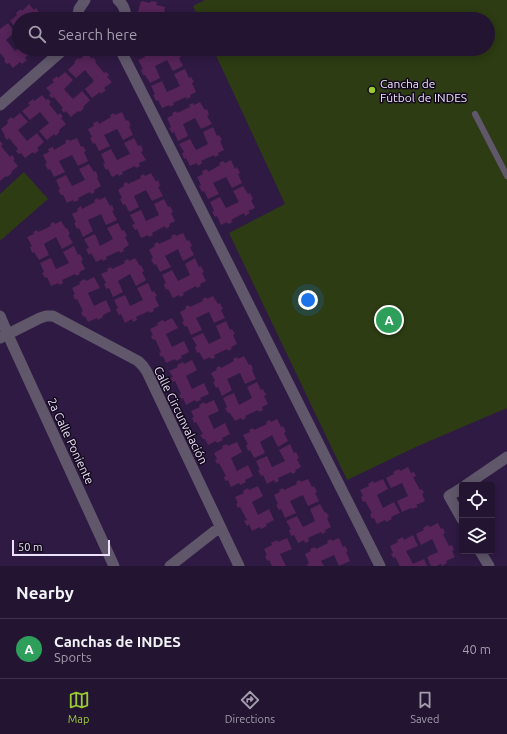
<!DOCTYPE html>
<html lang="en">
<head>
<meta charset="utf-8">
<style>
	body { margin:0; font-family:Ubuntu,sans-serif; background:#2b1d3a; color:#f1f3f6 }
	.controls { position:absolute; right:12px; bottom:12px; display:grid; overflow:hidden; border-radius:4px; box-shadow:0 2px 10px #0003 }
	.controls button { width:36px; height:36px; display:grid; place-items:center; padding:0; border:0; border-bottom:1px solid #40334d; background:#231432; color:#f1f3f6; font:20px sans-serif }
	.scale { position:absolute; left:12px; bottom:10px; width:98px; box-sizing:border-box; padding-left:4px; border:2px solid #ece0fb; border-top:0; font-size:11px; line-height:14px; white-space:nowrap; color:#ece0fb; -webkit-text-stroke:3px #130a1c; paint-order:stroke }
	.you { position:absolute; left:308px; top:300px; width:14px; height:14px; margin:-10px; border:3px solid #fff; border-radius:50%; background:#1a73e8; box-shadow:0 0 0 6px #1a73e833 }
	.badge { display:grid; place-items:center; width:26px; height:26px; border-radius:50%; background:#9bcb32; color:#fff; font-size:13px; font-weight:700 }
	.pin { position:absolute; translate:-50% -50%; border:2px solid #fff; box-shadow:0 1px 4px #0006 }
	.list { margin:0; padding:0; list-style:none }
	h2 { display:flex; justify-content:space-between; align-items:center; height:52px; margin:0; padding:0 16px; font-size:17px }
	h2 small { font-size:13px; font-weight:400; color:#a39eac }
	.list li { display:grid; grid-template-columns:26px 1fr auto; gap:12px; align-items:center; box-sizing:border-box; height:60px; padding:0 16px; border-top:1px solid #40334d }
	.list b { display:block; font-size:15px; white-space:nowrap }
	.list p { margin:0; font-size:13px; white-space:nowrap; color:#a39eac }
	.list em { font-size:13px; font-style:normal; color:#a39eac }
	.icon { flex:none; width:22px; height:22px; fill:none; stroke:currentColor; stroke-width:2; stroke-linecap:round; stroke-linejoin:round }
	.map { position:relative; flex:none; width:507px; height:566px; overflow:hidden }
	.search { position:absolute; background:#231432; box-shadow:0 2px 10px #0003; left:12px; right:12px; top:12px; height:44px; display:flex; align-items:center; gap:10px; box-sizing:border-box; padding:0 14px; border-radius:22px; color:#a39eac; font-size:15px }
	.sheet { height:112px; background:#231432 }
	nav { display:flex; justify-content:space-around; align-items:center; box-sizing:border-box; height:56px; border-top:1px solid #40334d; background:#231432; font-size:11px; color:#a39eac }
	nav a { display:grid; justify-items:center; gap:2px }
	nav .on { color:#9bcb32 }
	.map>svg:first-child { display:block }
</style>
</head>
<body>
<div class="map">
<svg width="507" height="566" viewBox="0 0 507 566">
	<rect width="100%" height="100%" fill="#2f1a43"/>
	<!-- green -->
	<path fill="#2d3c13" d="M205 0H507V408L418 446 347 480 229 233 285 204 213 49H488V19H199L193 6Z
		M24 172 48 199 1 240 0 239V194Z"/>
	<!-- building -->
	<path fill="#562459" d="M141 1 150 3 151 1 157 2 156 5 165 7 164 14H166L165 19H150V15L138 12Z
		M29 4 34 10 36 8 39 12 37 14 42 19H19V29L18 30 10 21 17 15 16 13 21 9 22 11Z
		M8 23 15 32 6 40 15 51 19 48V49H30L32 52 25 58 27 60 22 64 20 62 13 68 9 63 7 64 4 61 5 59 0 53V29Z
		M162 49H175L176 52 178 51 181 57 179 58 183 66 173 71 167 60 155 66 160 78 150 83 145 75H143L141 70 143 69 138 60 145 57 144 55 148 53 149 55Z
		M87 53 92 59 93 57 96 61 95 62 104 73 106 72 109 75 107 77 112 82 104 88 106 90 101 94 100 92 92 98 85 89 94 81 85 70 76 78 68 70 75 63 74 62 78 58 80 59Z
		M185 69 189 78 191 77 194 82 192 83 196 92 190 95 191 97 187 99 186 97 173 103 174 105 170 107 169 105 162 108 158 100 156 101 153 95 155 94 151 86 162 81 167 92 180 86 174 74Z
		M65 72 73 80 64 89 73 99 82 91 90 100 83 107 84 108 80 112 78 111 71 117 66 111 64 113 61 109 63 108 54 97 52 98 49 95 51 93 46 88 54 82 52 80 57 76 58 78Z
		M42 95 46 100 48 99 51 102 49 104 58 115 60 113 63 117 61 118 66 124 59 130 60 131 56 136 54 134 47 140 39 131 49 123 40 112 30 120 22 111 30 105 28 103 33 99 34 101Z
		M200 102 205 110 207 109 209 115 207 116 212 124 201 129 195 118 183 124 188 136 178 141 174 132 172 133 169 128 171 127 167 118 173 115 172 113 176 111 177 113 190 107 189 105 193 103 194 105Z
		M122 112 126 121 128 120 131 125 129 126 133 135 123 140 117 129 104 135 110 146 99 151 95 143 93 144 90 138 92 137 88 129 94 126 93 123 98 121 99 124 111 117 110 115 114 113 115 115Z
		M20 113 28 122 18 130 27 141 37 133 44 142 37 148 39 150 34 154 33 152 25 158 21 153 19 154 16 151 18 149 9 138 7 140 4 136 5 135 1 129 8 123 7 121 11 117 13 119Z
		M213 127 217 136 219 135 222 140 220 141 224 150 218 153 219 155 215 157 214 155 201 161 202 163 198 166 197 163 190 166 186 158 184 159 182 153 184 152 179 144 190 139 196 150 208 144 203 132Z
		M77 138 81 147 83 146 86 151 84 152 88 161 78 166 72 155 59 161 65 172 54 177 50 169 48 170 45 164 47 163 43 155 49 152 48 149 53 147 54 150 66 143 65 141 69 139 70 141Z
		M134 138 138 146 141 145 143 151 141 152 146 160 139 163 140 166 136 168 135 166 122 172 123 174 119 176 118 174 112 177 108 169 106 170 103 164 105 163 101 154 111 149 117 160 130 154 124 143Z
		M0 141 3 144 1 146 10 157 12 155 15 159 13 160 18 166 11 172 12 173 7 177 6 176 0 181Z
		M231 160 235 169 237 167 240 173 238 174 242 183 232 188 226 177 213 183 219 194 208 199 204 191 202 192 199 186 201 185 197 177 203 174 202 171 207 169 208 172 220 165 219 163 223 161 225 163Z
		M89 164 94 172 96 171 98 177 97 178 101 186 94 190 95 192 91 194 90 192 78 198 79 200 74 202 73 200 67 203 63 195H61L58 190 60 189 56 180 66 175 72 186 85 180 79 169Z
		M151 173 156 182 158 180 160 186 158 187 163 196 152 201 146 190 134 196 139 207 129 212 125 204 123 205 120 199 122 198 118 190 124 186 123 184 127 182 128 184 141 178 140 176 144 174 145 176Z
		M243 186 248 194 250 193 253 199 251 200 255 208 248 211 250 213 245 216 244 213 231 220 233 222 228 224 227 222 221 225 217 216 215 217 212 212 214 211 210 202 220 197 226 208 239 202 233 191Z
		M105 197 110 206 112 205 114 210 112 211 117 220 106 225 101 214 88 220 93 231 83 237 79 228 77 229 74 223 76 222 72 214 78 211 77 209 81 206 82 209 95 202 94 200 98 198 99 200Z
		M164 199 168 207 170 206 173 212 171 213 175 221 169 224 170 226 166 229 165 226 152 233 153 235 149 237 148 235 141 238 137 229 135 230 132 225 135 224 130 215 141 210 146 221 159 215 154 204Z
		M61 221 66 229 67 228 70 234 68 235 73 243 62 249 56 237 44 244 49 255 39 260 34 252 32 253 30 247 32 246 27 237 34 234 33 232 37 230 38 232 51 226 50 224 54 222 55 224Z
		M118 223 122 231 124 230 127 236 125 237 129 245 123 249 124 251 120 253 119 251 106 257 107 259 103 261 102 259 96 262 91 253 89 255 86 249 89 248 84 239 95 234 100 246 113 239 107 228Z
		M183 233 187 241 189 240 192 246 190 247 194 255 183 261 178 249 165 256 171 267 160 272 156 264 154 265 151 259 153 258 149 250 155 246 154 244 158 242 159 244 172 238 171 236 175 234 176 236Z
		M74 246 78 255 80 254 83 260 81 261 85 269 79 272 80 274 76 276 75 274 62 280 63 283 59 285 58 283 51 286 47 277 45 278 42 273 44 272 40 263 51 258 56 269 69 263 63 252Z
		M135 258 140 266 141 265 144 271 142 272 146 280 136 286 130 274 118 281 123 292 113 297 109 288 106 289 104 284 106 283 101 274 108 271 107 269 111 267 112 269 125 263 124 261 128 259 129 261Z
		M195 258 199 267 201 266 204 272 202 273 206 281 200 284 201 286 197 288 196 286 183 293 184 295 180 297 179 295 173 298 168 289 166 290 164 284 166 283 162 275 172 270 178 281 190 275 185 264Z
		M94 277 100 288 88 293 94 306 106 300 111 311 103 315V317L98 320 97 318 88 322 85 316 83 317 81 312 83 311 77 299 75 300 73 295 75 294 72 288 80 284 79 282 85 279 86 281Z
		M148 283 152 292 154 291 157 296 155 297 159 306 153 309 154 311 150 313 149 311 136 317 137 320 133 322 132 319 125 323 121 314 119 315 116 309 118 308 114 300 125 295 130 306 143 300 137 288Z
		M213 296 218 304 220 303 223 309 221 310 225 318 214 323 209 312 196 318 202 330 191 335 187 326 185 327 182 322 184 321 180 312 186 309 185 307 189 305 190 307 203 301 202 299 206 297 207 299Z
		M172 318 178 328 166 334 172 347 184 341 189 352 181 356 182 358 176 361 175 359 166 363 163 356 161 357 159 353 161 352 155 339 153 340 151 336 153 335 150 329 158 325 157 323 163 320 164 322Z
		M226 321 230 330 232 329 235 334 233 335 237 344 231 347 232 349 228 351 227 349 214 355 215 358 211 359 210 357 204 360 199 352 197 353 195 347 197 346 192 338 203 333 209 344 221 338 216 326Z
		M244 356 249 365 251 364 253 369 252 370 256 379 245 384 240 373 227 379 232 390 222 396 218 387 216 388 213 382 215 381 211 373 217 370 216 368 220 366 221 368 234 361 233 359 237 357 238 359Z
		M192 360 197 370 186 376 192 389 204 383 209 394 200 398 201 400 196 402 195 400 186 405 183 398 181 399 179 395 181 394 175 381 173 382 170 378 173 377 169 371 178 367 177 365 183 362 184 364Z
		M257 382 261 390 263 389 266 395 264 396 268 404 262 407 263 410 259 412 258 410 245 416 246 418 242 420 241 418 235 421 230 413H228L225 408 227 407 223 398 234 393 239 405 252 398 247 387Z
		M214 400 219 411 208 416 214 429 225 423 230 434 222 438 223 440 217 443 216 441 208 445 205 439H203L200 435 203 434 196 422 194 423 192 418 194 417 191 411 200 407 199 405 204 402 205 404Z
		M277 419 281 427 283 426 286 432 284 433 288 441 278 447 272 435 260 442 265 453 254 458 250 450 248 451 246 445 248 444 243 435 250 432 249 430 253 428 254 430 267 424 266 422 270 420 271 422Z
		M237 442 242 452 231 458 237 471 248 465 253 476 245 480 246 482 240 485 239 483 231 487 228 480 225 481 224 477 226 476 219 463 217 464 215 460 217 459 214 453 223 448 222 446 227 444 228 446Z
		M290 444 294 453 296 452 299 458 297 459 301 467 295 470 296 472 292 474 291 472 278 478 279 481 275 483 274 480 267 484 263 475 261 476 258 470H260L256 461 267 456 272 467 285 461 279 450Z
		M408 467 411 473 414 472 416 476 413 477 420 490 422 489 424 493 422 494 425 501 416 505 418 507 412 509 411 508 402 512 397 501 408 496 402 483 391 488 386 478 394 474 393 472 399 469 400 471Z
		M308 479 312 487 314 486 317 492 315 493 319 501 308 506 303 495 290 501 296 513 285 518 281 509 279 510 276 505 278 504 274 495 280 492 279 490 283 488 284 490 297 484 296 482 300 480 301 482Z
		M383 479 388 489 377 495 383 508 394 502 400 513 391 517 392 519 386 522 385 520 377 524 374 518 372 519 370 514 372 513 365 501 363 502 361 497 363 496 360 490 369 486 368 484 373 481 374 483Z
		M258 486 263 496 252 502 258 515 269 509 274 520 266 524 267 526 261 529 260 527 252 531 249 524 247 526 244 521 247 520 240 507 238 508 236 504 238 503 235 497 244 493 243 491 248 488 249 490Z
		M320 504 325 513 326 512 329 517 327 518 331 527 325 530 326 532 322 534 321 532 308 538 309 541 305 543 304 540 298 543 294 535 291 536 289 530 291 529 286 521 297 516 303 527 315 521 310 509Z
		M438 523 441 529 443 528 445 533 443 534 449 546 452 545 454 550 452 551 455 557 446 561 447 563 442 566 441 564 436 566H431L427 557 438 552 432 539 421 545 416 534 424 530 423 528 428 525 430 527Z
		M413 535 418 546 406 551 413 564 424 559 427 566H400L395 557 393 558 391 554 393 553 390 546 398 542 397 540 403 537 404 540Z
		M287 538 292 549 280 554 286 566H272L269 560 267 561 265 556 267 555 264 549 272 545 271 543 277 540 278 542Z
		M339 538 343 547 345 546 348 551 346 552 350 561 339 566 334 555 321 561 324 566H308L307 564 309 563 305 554 311 551 310 549 315 547 316 549 328 543 327 541 331 539 332 541Z"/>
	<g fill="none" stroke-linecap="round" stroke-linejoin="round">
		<!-- service -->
		<path stroke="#60576b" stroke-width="6" d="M475 114 507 176"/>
		<!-- minor -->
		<path stroke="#60576b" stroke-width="11" d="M118 0C124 5 126 12 126 19
			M77 19 79 9 85 0
			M120 49 236 279 380 566
			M0 105 64 49
			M0 316 8 335 114 566
			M0 338 40 318 46 316H53L138 361 143 366 147 372 239 566
			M466 485 507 457
			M462 488 449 496 462 519
			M480 551 489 566
			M170 566 220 527"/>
	</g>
	<!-- markers -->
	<circle fill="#9bcb32" stroke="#130a1c" stroke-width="1.5" cx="372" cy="90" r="4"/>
	<g text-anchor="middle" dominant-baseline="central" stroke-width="3" stroke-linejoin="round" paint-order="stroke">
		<!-- poi labels -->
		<g font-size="12" fill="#ece0fb" stroke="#130a1c" text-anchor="start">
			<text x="380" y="83">Cancha de<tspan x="380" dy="14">Fútbol de INDES</tspan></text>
		</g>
		<!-- street labels -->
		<g font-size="12" fill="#ece0fb" stroke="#130a1c">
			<text transform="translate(181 415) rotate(64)">Calle Circunvalación</text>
			<text transform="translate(71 441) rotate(65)">2a Calle Poniente</text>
		</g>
	</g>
</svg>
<div class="controls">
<button><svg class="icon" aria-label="locate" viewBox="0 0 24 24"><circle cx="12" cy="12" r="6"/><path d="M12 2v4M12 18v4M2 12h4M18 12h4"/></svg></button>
<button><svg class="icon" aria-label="layers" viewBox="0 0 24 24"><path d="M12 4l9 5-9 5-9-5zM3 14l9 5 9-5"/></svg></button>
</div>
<div class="scale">50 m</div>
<div class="you"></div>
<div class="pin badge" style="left:389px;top:320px;background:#2e9e5b">A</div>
<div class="search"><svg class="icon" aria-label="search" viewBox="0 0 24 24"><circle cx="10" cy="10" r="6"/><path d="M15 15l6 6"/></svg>Search here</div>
</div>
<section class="sheet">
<h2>Nearby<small></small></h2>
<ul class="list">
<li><span class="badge" style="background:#2e9e5b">A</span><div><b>Canchas de INDES</b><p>Sports</p></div><em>40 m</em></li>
</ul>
</section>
<nav>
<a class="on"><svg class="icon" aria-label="map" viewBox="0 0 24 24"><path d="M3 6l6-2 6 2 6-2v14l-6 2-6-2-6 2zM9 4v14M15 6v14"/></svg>Map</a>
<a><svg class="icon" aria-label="directions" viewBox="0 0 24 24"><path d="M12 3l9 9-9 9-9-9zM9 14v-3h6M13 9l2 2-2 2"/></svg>Directions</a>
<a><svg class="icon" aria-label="saved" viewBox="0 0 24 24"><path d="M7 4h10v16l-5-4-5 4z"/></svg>Saved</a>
</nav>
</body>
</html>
